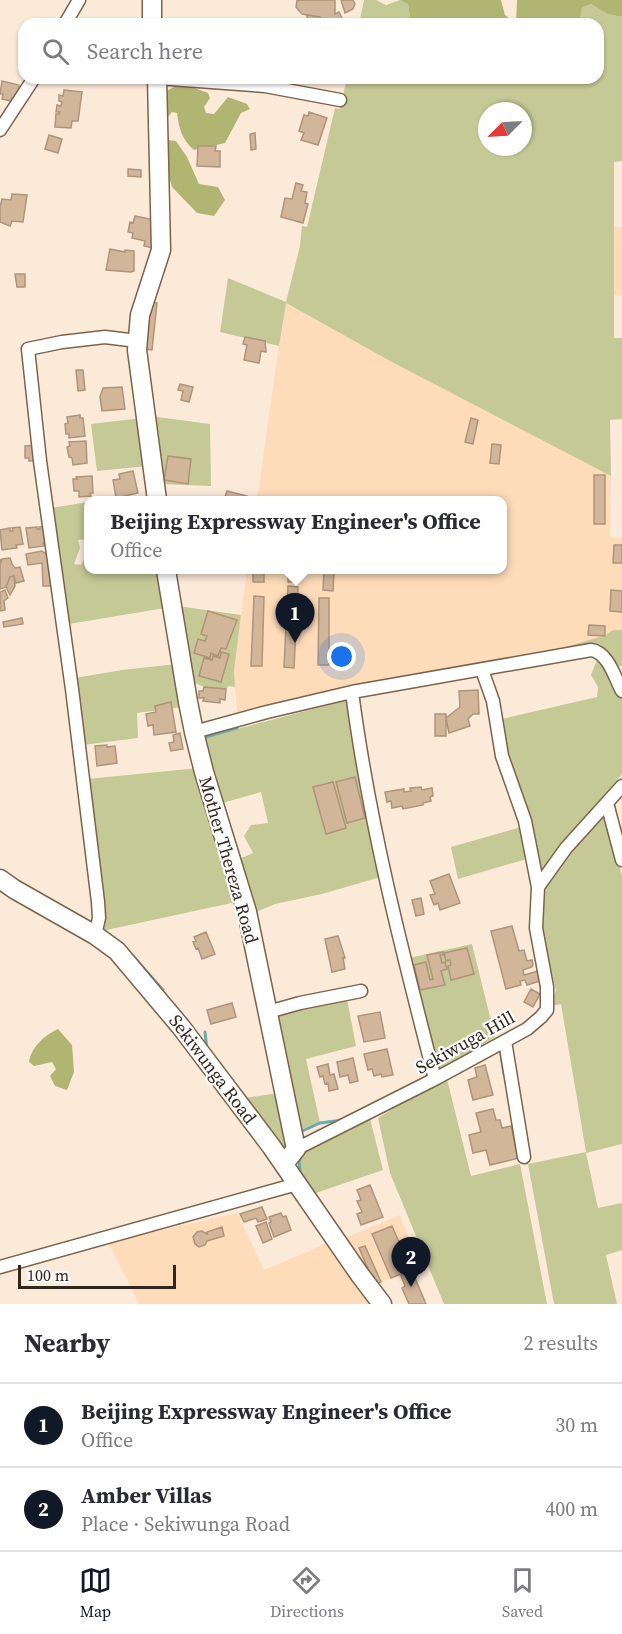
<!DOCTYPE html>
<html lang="en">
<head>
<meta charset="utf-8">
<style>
	body { margin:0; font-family:"Source Serif 4",serif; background:#f2f2f3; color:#2b2b33 }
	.compass { position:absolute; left:478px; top:102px; width:54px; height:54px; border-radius:50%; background:#fff; box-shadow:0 2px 4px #0004; rotate:246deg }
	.scale { position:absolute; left:18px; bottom:15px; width:158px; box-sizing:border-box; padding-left:6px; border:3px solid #31261b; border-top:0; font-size:16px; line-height:21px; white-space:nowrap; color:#31261b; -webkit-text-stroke:4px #fbfbfb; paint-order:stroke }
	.you { position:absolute; left:342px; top:657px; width:21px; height:21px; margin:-15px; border:4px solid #fff; border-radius:50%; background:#1a73e8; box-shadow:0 0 0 9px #1a73e833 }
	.badge { display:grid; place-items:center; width:39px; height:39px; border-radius:50%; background:#111827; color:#fff; font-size:20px; font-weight:700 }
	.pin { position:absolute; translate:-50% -50px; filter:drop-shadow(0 2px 3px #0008) }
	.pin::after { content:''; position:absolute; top:32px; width:21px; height:18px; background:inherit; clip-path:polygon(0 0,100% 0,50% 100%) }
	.popup { position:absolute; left:84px; top:496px; width:423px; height:78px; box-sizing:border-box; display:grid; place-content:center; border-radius:12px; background:#fff; filter:drop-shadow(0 2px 4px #0005); font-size:20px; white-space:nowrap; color:#7c7c81 }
	.popup b { font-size:22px; color:#2b2b33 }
	.popup::after { content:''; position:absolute; left:50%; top:100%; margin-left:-12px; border:12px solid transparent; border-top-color:#fff }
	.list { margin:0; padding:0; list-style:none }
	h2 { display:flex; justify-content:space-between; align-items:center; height:78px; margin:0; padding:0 24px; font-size:26px }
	h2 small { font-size:20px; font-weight:400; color:#7c7c81 }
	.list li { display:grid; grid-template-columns:39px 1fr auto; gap:18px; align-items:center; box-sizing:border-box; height:84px; padding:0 24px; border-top:2px solid #e1e1e2 }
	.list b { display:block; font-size:22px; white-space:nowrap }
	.list p { margin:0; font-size:20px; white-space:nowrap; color:#7c7c81 }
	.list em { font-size:20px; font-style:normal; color:#7c7c81 }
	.icon { flex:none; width:33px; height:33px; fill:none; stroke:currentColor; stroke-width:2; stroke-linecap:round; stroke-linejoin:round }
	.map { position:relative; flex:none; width:622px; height:1304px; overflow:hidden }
	.search { position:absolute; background:#fff; box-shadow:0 2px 4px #0004; left:18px; right:18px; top:18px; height:66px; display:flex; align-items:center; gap:15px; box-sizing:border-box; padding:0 21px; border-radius:18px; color:#7c7c81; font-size:22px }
	.sheet { height:246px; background:#fff }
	nav { display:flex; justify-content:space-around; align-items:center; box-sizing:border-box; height:84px; border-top:2px solid #e1e1e2; background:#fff; font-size:16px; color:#7c7c81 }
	nav a { display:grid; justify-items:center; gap:3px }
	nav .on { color:#111827 }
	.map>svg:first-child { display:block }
</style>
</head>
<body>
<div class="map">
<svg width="622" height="1304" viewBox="0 0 622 1304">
	<rect width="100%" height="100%" fill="#fcead9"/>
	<!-- built -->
	<path fill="#fedcb9" d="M613 227H622V295H613Z
		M285 303 390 361 611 476 610 537 622 538V630H613L606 635 548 652 484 667 379 681 237 712 234 671 247 570H502V500H257Z
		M237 1213 264 1270 330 1242 376 1304H139L108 1242Z
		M400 1215 420 1266 372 1286 342 1239Z"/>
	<!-- green -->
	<path fill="#c4c995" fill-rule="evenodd" d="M364 0H376L386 5 400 0 408 3 411 24H359Z
		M591 4 607 14 622 17V161L614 162V338H622V419L610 420 611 476 390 361 286 303 279 346 220 332 228 278 286 302 300 246 302 226 307 227 335 108 340 109 347 78H598V24H584L579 18 582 8ZM487 111H523V147H487Z
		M150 416 210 424 211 486 159 484Z
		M142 418 148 466 97 471 91 424Z
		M88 502V539L78 540 80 548 74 564 81 565 86 555H88V570H164L171 607 69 624 51 508Z
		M178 606 241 615 234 671 235 687 229 686 226 689 204 687 193 682Z
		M613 630H622V666H611L622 685V774L577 827 540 875 508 757 502 719 597 697 598 687 591 675 599 655 548 652 606 635Z
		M177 664 183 707 137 713 138 738 83 745 75 678 122 670Z
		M351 699 384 876 322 894 275 904 251 914 237 860 253 853 244 836 251 825 268 823 261 792 219 804 203 738Z
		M199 768 236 902 102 931 87 779Z
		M606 813 622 876V1144L586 1153 598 1208 622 1203V1250L606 1255 617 1304H554L528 1164 586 1152 561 1004 551 1006 556 990 541 936 539 906 550 878 599 814Z
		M521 827 530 858 458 879 451 847Z
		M472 944 495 1037 441 1069H437L409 958Z
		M346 994 356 1046 306 1059 320 1123 299 1130 271 1008Z
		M446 1075 471 1176 520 1164 547 1304H444L390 1173 378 1118Z
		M278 1093 288 1148 285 1150 278 1143 245 1098Z
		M369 1115 383 1170 313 1194C301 1176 296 1171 301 1148Z"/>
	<!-- forest -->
	<path fill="#b0b672" d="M400 0H501L505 15 516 24 517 0H622V17L607 14 591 4 582 8 580 18 584 24H411L408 4Z
		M181 83 208 93 210 98 204 107 206 113 214 114 228 97 247 104 250 109 241 113 225 143 194 150C182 140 179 129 177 113L172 112 161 126 163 93Z
		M168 140 176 141 187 157 199 184 218 187 225 200 214 216 197 213 172 187 164 159Z
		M58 1029 72 1045 74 1072 67 1090 55 1086 50 1076 56 1069 52 1062 34 1066 29 1062C31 1047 45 1035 58 1029Z"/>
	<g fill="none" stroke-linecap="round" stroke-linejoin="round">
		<!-- stream -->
		<path stroke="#6caaae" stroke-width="3" d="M202 738 237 728
			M222 801 245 875
			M132 955 163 990
			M205 1032 207 1050
			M500 1048 504 1074
			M298 1133 320 1123 343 1120
			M299 1159 300 1173"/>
	</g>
	<!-- building -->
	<path fill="#d1b69a" stroke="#ae9479" stroke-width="1.5" d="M297 0H335V14L339 12 343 20 340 21 341 24H322L320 17 302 14 296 7Z
		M341 0H353L355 4 353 9 345 13Z
		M306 15 320 17 322 23 310 22Z
		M2 81 19 85 17 99 12 98 11 101 2 99 3 94H0Z
		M64 90 82 92 78 121H72L71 128 55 127 56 114H59L60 112H56L57 105 61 106 62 102 59 101V95L63 96Z
		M309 112 327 118 318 145 301 140 304 133 299 131 304 115 308 116Z
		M255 133 256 149 251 150 250 134Z
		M49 135 62 139 58 153 45 149Z
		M198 146H216L215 151H220V167L197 166Z
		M128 169 141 170V177L128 176Z
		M296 183 303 185 301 191 307 192 305 203 308 204 303 223 281 217 285 198 292 199Z
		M12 194 27 195 23 222 12 221 10 226 0 222V207L2 199 11 200Z
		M135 216 155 220 152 234 156 235 153 248 144 246 145 241 132 238 133 233 128 232 130 222 133 223Z
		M110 249 125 252V250L134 251V271L131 272 106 270Z
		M15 274H25V287H17Z
		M150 302 157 303 152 350 145 349Z
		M245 337 265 341 266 352 261 351 259 363 244 360 247 345 243 344Z
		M76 370H83L85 390 78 391Z
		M180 384 193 387 189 402 181 400 183 391 178 390Z
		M122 387 125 409 102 411 100 397 103 388Z
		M80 415V418H83L85 436 69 438V434H66L65 424 68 423 67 417Z
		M471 418 478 420 473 444 465 442Z
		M86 441 87 463 73 465 72 458 69 457 67 447 70 446 69 442Z
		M492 444 501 445 499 464 490 463Z
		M37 445V461H29V458H25V446Z
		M168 456 191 459 188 484 164 480Z
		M133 471 138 493 116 498 113 480 120 479 119 474Z
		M594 475H605V524H594Z
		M92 476 93 493H90L91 496 79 497V491H74L73 479H77L76 477Z
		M227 491 247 496 246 500H224Z
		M47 526 49 543H43L44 546 29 548 26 528 37 527V529H40L39 527Z
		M20 527 23 544 16 545 17 548 2 550 0 530 10 528V531H13L12 528Z
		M614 545H622V563H613Z
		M42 551 49 556 55 586H43L42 563 28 565 26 554Z
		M10 558 12 564 15 568 20 567 24 581 16 583 14 576 10 577 6 587 0 589V559L1 562 2 559Z
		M253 570H264V582H253Z
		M288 570H298L297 582H288Z
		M324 571 334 572 333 591 323 590Z
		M14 576 15 586 10 595 6 587 10 577Z
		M288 586 298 587 294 668 284 667Z
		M5 590 8 598 4 601 5 610 0 611V592Z
		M611 590 622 591V612L610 611Z
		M254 596 264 597 262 666H251Z
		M319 598H329V665H318Z
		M208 611 237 620 226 649 221 648 218 656 211 653 210 658 194 653 198 639 205 641 207 636 201 634Z
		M22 618 23 624 4 627 3 622Z
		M589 625 605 626V636L588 635Z
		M221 652 229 654 221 682 199 676 204 658 212 660 213 656 220 658Z
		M204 687 226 689 225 700 220 699V703L203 701 204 698H199V691H203Z
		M478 690 479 714H473L468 719 470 726 449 733 446 718 460 707 459 691Z
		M171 702 176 732 154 735 153 725 148 726 146 714 156 712 155 706Z
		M435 714H446V736H435Z
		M180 733 183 749 171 751 169 743 174 742 173 735Z
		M107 745V747L115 746 117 763 97 766 95 746Z
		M355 777 365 818 347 823 336 782Z
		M333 782 346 828 326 834 313 787Z
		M421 787 422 790 432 788 433 796 430 797 431 801 423 803V805L403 809 402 806 392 808 391 801 387 802 385 792 404 789V792L411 791 410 788Z
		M449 874 460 903 440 910 438 903 434 905 430 895 435 894 430 881Z
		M421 898 424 914 416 916 412 900Z
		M512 926 519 951 524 950 527 961 532 960 533 964 532 967 523 970 524 975 538 971 540 981 527 985 525 980 520 981 521 985 506 989 491 931Z
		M206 932 215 954 202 959 198 948 196 949 193 942 196 941 194 937Z
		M338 936 345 958H343L345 969 332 972 325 939Z
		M467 948 474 974 451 980 448 966 451 965 450 960 446 961 444 953Z
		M443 952V955H440L442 963 445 962 447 969 441 971 445 985 420 990 414 965 426 962 430 980 433 979 427 955Z
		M531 989 540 994 533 1007 524 1002Z
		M232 1003 236 1017 211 1024 207 1010Z
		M380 1012 385 1038 364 1042 358 1016Z
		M387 1049 393 1075 382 1077 381 1074 374 1076 372 1069 368 1070 364 1054Z
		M353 1058 358 1081 350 1083 348 1075 340 1077 337 1062Z
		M328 1064 330 1075 334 1074 338 1089 329 1091 328 1083 325 1084 323 1076 320 1077 317 1067Z
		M485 1065 493 1095 473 1100 468 1080 477 1077 475 1068Z
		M493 1109 496 1120H500L502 1128 511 1126 519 1158 490 1165 486 1150 473 1153 469 1135 481 1132 476 1113Z
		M370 1185 383 1217 361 1225 357 1214 362 1212 357 1201 361 1200 357 1190Z
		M262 1207 267 1219 258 1222 256 1218 244 1222 240 1214Z
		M281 1213 283 1217 286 1216 291 1230 274 1237 269 1223 271 1222 269 1217Z
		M266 1222 272 1239 263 1243 256 1226Z
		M392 1226 411 1270 391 1278 372 1234Z
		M222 1227 224 1236 207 1241 205 1245 199 1247 195 1244 193 1237 197 1232 202 1231 207 1234V1232Z
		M365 1246 381 1282 375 1285 359 1248Z
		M412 1271 426 1304H409L402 1288 405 1286 401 1276Z"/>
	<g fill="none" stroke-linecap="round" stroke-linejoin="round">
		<defs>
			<path id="street" d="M65 24 79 0
				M157 78 265 86 340 100
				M0 130 34 78
				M482 670 493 701 502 756 525 821 538 887
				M352 692C369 823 402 951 435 1079
				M194 732 267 712 352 692 591 650C608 652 615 678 622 691
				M607 803 622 860
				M95 935 99 918 98 902 72 689 40 461 28 349 62 342 105 337 137 341
				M268 1012 300 1003 361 991
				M505 1041 524 1157
				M296 1149 435 1079 527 1029 541 1017 547 1010V987L536 928 538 887 566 848 622 786
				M0 1267 297 1184"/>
			<path id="secondary" d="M152 0V24
				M157 500 137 350 140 315 161 250 157 78
				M166 570 188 702 194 732 204 772 247 912 296 1149 284 1164
				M0 879 14 889 95 935 117 951 181 1027 271 1146 360 1275 382 1304"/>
		</defs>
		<!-- street casing -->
		<use href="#street" stroke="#7c6349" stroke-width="15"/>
		<!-- secondary casing -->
		<use href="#secondary" stroke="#7c6349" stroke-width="21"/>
		<!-- street -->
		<use href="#street" stroke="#fff" stroke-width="12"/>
		<!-- secondary -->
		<use href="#secondary" stroke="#fff" stroke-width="18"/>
	</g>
	<g text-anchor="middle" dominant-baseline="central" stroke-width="4.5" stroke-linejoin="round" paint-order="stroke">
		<!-- street labels -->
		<g font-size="18" fill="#31261b" stroke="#fbfbfb">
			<text transform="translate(229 860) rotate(74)">Mother Thereza Road</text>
			<text transform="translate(465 1042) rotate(-29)">Sekiwuga Hill</text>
			<text transform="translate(213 1069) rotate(53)">Sekiwunga Road</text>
		</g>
	</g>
</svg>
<svg class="compass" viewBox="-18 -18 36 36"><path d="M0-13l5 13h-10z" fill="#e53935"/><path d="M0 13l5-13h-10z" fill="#7c7c81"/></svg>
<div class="scale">100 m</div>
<div class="you"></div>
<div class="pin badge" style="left:295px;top:643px">1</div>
<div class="popup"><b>Beijing Expressway Engineer's Office</b>Office</div>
<div class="pin badge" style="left:411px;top:1287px">2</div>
<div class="search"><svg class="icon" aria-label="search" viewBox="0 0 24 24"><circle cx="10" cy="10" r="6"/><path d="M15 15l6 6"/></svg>Search here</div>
</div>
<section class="sheet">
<h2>Nearby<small>2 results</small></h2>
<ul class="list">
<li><span class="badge">1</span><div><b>Beijing Expressway Engineer's Office</b><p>Office</p></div><em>30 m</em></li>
<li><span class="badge">2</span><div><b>Amber Villas</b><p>Place · Sekiwunga Road</p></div><em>400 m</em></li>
</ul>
</section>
<nav>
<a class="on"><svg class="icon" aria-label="map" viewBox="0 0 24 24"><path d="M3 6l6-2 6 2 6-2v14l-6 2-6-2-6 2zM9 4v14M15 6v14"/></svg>Map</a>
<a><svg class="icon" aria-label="directions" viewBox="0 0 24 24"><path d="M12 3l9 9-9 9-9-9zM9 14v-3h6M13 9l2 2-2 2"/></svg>Directions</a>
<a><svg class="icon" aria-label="saved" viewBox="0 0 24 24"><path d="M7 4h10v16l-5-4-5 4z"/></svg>Saved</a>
</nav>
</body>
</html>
